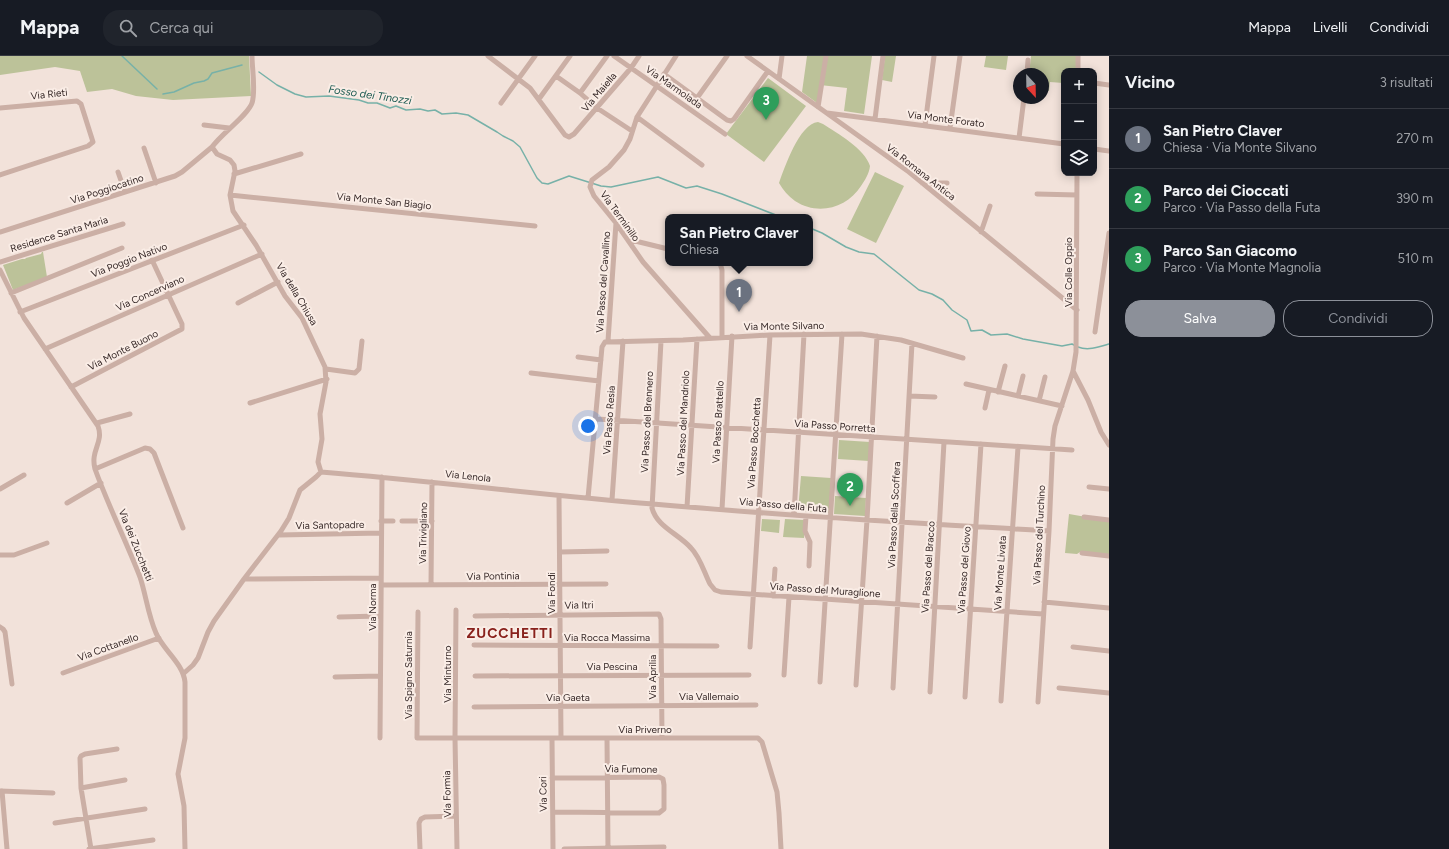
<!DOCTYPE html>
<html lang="it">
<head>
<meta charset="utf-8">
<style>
	body { margin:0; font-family:Figtree,sans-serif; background:#20242c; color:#f1f3f6 }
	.controls { position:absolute; right:12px; top:12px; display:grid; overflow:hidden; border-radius:8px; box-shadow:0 2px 10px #0003 }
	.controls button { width:36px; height:36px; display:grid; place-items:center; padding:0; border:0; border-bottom:1px solid #363941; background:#171b24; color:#f1f3f6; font:20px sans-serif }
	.compass { position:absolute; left:1013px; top:12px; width:36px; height:36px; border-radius:50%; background:#171b24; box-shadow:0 2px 10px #0003; rotate:158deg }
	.you { position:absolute; left:588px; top:370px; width:14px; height:14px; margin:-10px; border:3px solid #fff; border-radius:50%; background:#1a73e8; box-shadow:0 0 0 6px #1a73e833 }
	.badge { display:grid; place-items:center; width:26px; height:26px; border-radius:50%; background:#8c9099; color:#fff; font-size:13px; font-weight:700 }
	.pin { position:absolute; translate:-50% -33px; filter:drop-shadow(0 1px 2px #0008) }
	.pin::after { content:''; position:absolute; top:21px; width:14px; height:12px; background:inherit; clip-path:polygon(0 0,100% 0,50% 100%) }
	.popup { position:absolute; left:665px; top:158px; width:148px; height:52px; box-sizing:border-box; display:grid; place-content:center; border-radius:8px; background:#171b24; filter:drop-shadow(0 1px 3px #0005); font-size:13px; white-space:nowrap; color:#9ea1a6 }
	.popup b { font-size:15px; color:#f1f3f6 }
	.popup::after { content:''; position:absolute; left:50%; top:100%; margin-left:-8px; border:8px solid transparent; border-top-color:#171b24 }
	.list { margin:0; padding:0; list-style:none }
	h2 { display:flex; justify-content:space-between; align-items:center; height:52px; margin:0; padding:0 16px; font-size:17px }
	h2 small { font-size:13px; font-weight:400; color:#9ea1a6 }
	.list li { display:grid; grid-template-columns:26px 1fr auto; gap:12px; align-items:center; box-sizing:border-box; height:60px; padding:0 16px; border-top:1px solid #363941 }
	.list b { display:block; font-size:15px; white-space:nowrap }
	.list p { margin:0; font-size:13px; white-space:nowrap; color:#9ea1a6 }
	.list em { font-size:13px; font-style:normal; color:#9ea1a6 }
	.actions { display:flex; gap:8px; padding:12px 16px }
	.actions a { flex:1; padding:9px 0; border:1px solid #8c9099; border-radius:16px; text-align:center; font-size:14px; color:#8c9099 }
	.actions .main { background:#8c9099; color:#fff }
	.icon { flex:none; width:22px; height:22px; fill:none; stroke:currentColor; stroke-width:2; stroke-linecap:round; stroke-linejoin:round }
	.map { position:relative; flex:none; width:1109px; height:793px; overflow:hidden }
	header { display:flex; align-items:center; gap:24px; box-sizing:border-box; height:56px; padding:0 20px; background:#171b24; border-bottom:1px solid #363941 }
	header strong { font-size:19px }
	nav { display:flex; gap:22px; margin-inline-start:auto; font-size:14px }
	.search { width:280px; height:36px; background:#20242c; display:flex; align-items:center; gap:10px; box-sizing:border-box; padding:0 14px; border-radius:16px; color:#9ea1a6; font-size:15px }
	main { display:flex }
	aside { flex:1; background:#171b24 }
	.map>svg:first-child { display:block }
</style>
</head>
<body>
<header>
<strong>Mappa</strong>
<div class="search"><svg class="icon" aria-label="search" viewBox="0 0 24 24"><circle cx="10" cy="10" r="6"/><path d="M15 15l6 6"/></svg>Cerca qui</div>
<nav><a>Mappa</a><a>Livelli</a><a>Condividi</a></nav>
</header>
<main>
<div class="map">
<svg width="1109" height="793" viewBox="0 0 1109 793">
	<rect width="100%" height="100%" fill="#f2e2da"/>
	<!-- green -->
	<path fill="#bcc299" d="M0 0H249L251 40 173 44 136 40 112 33 87 36 80 15 55 11 0 19Z
		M807 0H872L864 58 844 55 847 32 820 29 817 47 802 36Z
		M885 0H896L892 26 882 24Z
		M986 0H1008L1006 14 984 11Z
		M1031 0H1076V15H1064V36L1062 35 1063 27 1050 26 1049 35 1043 34V18H1029Z
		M768 22 806 50 764 106 726 78Z
		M818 66 823 68C837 77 865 93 870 110 869 118 865 124 861 130 847 152 818 160 795 145 788 140 783 134 779 127 785 111 799 68 818 66Z
		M875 116 904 130 876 187 847 173Z
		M42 196H43L47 221 13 234 3 209 22 203H25L26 202 41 198Z
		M839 384 870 386 869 405 838 403Z
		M801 420 831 422 829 457 798 455Z
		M835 440 866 442 865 460 834 458Z
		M1069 458 1109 465V499L1080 496 1077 498 1065 497Z
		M762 463 780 464 779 477 761 475Z
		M785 463 805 464 804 482 783 481Z"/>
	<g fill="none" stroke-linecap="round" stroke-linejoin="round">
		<!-- stream -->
		<path stroke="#77b1a8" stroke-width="1.5" d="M122 0 157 33
			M259 16 277 29 295 38 306 41 329 40 359 44 368 47H377L390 52 396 50 406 54 420 53 428 55 435 54 442 58 456 57 468 59 497 76 503 80 513 85 520 91 537 122 542 127 548 128 569 120 601 130 611 131 658 121 686 132 697 130 722 138 781 161
			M163 38 174 36 194 27 204 25 208 23 212 17 242 9
			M810 172 822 177 846 191 859 196 874 198 919 234 932 238 943 244 952 254 967 264 971 275 982 274 991 279 1007 278 1023 283 1062 290 1072 288 1074 289
			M1078 291C1088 295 1099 291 1109 288"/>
		<!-- minor -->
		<path stroke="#cbafa5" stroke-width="5" d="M488 0 530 32 565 79 569 81 574 78 631 12 639 0
			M614 0 725 78
			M676 0 637 61 630 83 624 94 609 111 592 124 590 131 594 140 616 167 643 206 710 282
			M747 0 909 116 1077 254
			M1078 15V0
			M664 18 727 64 731 65 734 63 768 15
			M1027 18 1028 4
			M556 20 580 37 597 52 632 75
			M779 23 782 0
			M1094 27 1109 29
			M580 37 607 0
			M697 42 727 0
			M539 43 570 0
			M501 47 535 0
			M818 51 826 0
			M0 52 77 45 81 48 93 86 88 90 0 119
			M827 57 1064 88
			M637 61 702 109
			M875 63 883 0
			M204 69 229 72
			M925 69 934 0
			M950 72 960 0
			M1019 82 1024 42
			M144 92 156 127
			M1094 93 1109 95
			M118 116 125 136
			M234 118 301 98
			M922 127H947
			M1037 138 1077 139
			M230 139 535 170
			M0 176 175 120 182 116 212 91
			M981 176 990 150
			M627 183 668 193
			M0 206 123 168
			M720 207 722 214V281
			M0 214 24 262 98 370C104 387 90 394 95 413 108 449 126 485 140 521 146 539 148 559 156 577 163 594 183 607 185 626V682L178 718 184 750 185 793
			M11 237 122 192
			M238 247 278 226
			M20 256 244 169
			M1095 276 1109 177
			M608 285 616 167
			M661 285 652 452C657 471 679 478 691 492 700 501 704 516 710 528L715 534 721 536 1043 558
			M45 293 262 198
			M578 301 601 304
			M326 313 355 317 359 313 362 285
			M1073 315 1088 344 1101 376 1109 389
			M531 317 599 325
			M966 328 1062 350
			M71 331 182 273V268L152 204
			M998 336 1005 310
			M909 340 935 341
			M1018 340 1023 320
			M1039 345 1045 321
			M250 347 327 323
			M985 352 989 334
			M597 363 1072 394
			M97 367 130 358
			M95 413 145 392 150 393 154 397 183 472
			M321 416C432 425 542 439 653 448 785 460 917 467 1049 475
			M1089 431 1109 433
			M0 433 24 419
			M559 440 561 682
			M588 442 602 291 605 286 683 284 770 279 861 278 901 284 963 302
			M612 444 623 285
			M67 447 101 427
			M687 451 697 283
			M722 453 732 280
			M794 459 804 278
			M806 460 805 475 810 486 809 510
			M1084 461 1109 464
			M381 465H393
			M402 465H432
			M279 479 381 477
			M560 496 607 495
			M1082 497 1109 500
			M0 499H14L47 487
			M244 523 381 522
			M381 529 606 528
			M431 529 432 426
			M773 540 775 513
			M1044 546 1109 552
			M456 554 455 682 457 793
			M418 556 417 682H758L762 686 777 736 779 757 781 793
			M475 560 659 558 661 563 662 682
			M339 561 380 560
			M0 571 3 573 5 576 12 628
			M474 589 717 590
			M750 591 770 279
			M1073 591 1109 595
			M63 617 159 582
			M183 618 193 609 198 602 208 576 214 565 244 523 281 475 289 462 300 434 316 421 321 416 318 406 322 383 320 358 326 326 325 311 302 262 285 240 256 189 233 155 230 139 235 115 234 109 230 104 217 98 212 91C221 78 248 59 252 47 256 35 252 13 252 0
			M784 619 789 541
			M475 620 749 619
			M335 621 380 620
			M820 626 842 278
			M856 629 867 464 877 280
			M893 632 912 287
			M1059 632 1109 637
			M930 636 944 386
			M965 641 981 388
			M1001 645 1018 391
			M1038 646 1049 475 1053 383 1055 370 1073 315 1076 296 1077 117
			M474 651 756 649
			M380 682 382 421
			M552 682 553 793
			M607 682 608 793
			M552 722 659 721 663 723 664 729V753L659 757 553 756
			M81 732 125 724
			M0 735 53 737
			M2 735 7 793
			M55 767 145 753
			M89 793 153 784
			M91 793 81 732 80 702 81 700 85 698 117 693
			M420 793 419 767 421 763 425 761 456 760
			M564 793 664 791"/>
	</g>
	<g text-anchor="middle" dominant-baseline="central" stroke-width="4" stroke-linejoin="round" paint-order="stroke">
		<!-- street labels -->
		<g font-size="10" fill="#362827" stroke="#faede6">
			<text transform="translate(674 31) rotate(35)">Via Marmolada</text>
			<text transform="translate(599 36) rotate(-50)">Via Maiella</text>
			<text transform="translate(49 38) rotate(-6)">Via Rieti</text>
			<text transform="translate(946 63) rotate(7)">Via Monte Forato</text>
			<text transform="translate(921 116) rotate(38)">Via Romana Antica</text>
			<text transform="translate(107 133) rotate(-18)">Via Poggiocatino</text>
			<text transform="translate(384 145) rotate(6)">Via Monte San Biagio</text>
			<text transform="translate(620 160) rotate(54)">Via Terminillo</text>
			<text transform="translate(59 178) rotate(-17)">Residence Santa Maria</text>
			<text transform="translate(129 204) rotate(-21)">Via Poggio Nativo</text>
			<text transform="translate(1068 216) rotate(-90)">Via Colle Oppio</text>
			<text transform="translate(603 226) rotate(-86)">Via Passo del Cavallino</text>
			<text transform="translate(150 237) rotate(-24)">Via Concerviano</text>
			<text transform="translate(297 238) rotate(59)">Via della Chiusa</text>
			<text transform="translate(784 270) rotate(-1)">Via Monte Silvano</text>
			<text transform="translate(123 294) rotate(-27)">Via Monte Buono</text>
			<text transform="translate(609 364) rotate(-86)">Via Passo Resia</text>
			<text transform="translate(647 366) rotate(-87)">Via Passo del Brennero</text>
			<text transform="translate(718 366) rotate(-87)">Via Passo Brattello</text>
			<text transform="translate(683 367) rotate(-87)">Via Passo del Mandriolo</text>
			<text transform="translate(835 370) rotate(4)">Via Passo Porretta</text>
			<text transform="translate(754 387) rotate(-86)">Via Passo Bocchetta</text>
			<text transform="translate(468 420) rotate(6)">Via Lenola</text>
			<text transform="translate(783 449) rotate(5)">Via Passo della Futa</text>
			<text transform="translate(894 459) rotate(-87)">Via Passo della Scoffera</text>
			<text transform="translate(330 469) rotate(-1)">Via Santopadre</text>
			<text transform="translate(423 477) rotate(-89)">Via Trivigliano</text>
			<text transform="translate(1039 479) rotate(-87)">Via Passo del Turchino</text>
			<text transform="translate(136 489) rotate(68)">Via dei Zucchetti</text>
			<text transform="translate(928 511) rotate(-86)">Via Passo del Bracco</text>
			<text transform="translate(964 514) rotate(-86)">Via Passo del Giovo</text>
			<text transform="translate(1000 517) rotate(-86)">Via Monte Livata</text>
			<text transform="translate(493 520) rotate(-1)">Via Pontinia</text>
			<text transform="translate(825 534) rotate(4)">Via Passo del Muraglione</text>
			<text transform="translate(551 537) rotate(-90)">Via Fondi</text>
			<text transform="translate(579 549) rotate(-1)">Via Itri</text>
			<text transform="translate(372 551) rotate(-90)">Via Norma</text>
			<text x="607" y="581">Via Rocca Massima</text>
			<text transform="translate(108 591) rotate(-20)">Via Cottanello</text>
			<text x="612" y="610">Via Pescina</text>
			<text transform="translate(447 618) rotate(-90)">Via Minturno</text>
			<text transform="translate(408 619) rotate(-90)">Via Spigno Saturnia</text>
			<text transform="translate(652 621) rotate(-90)">Via Aprilia</text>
			<text x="709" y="640">Via Vallemaio</text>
			<text x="568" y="641">Via Gaeta</text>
			<text x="645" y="673">Via Priverno</text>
			<text transform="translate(631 713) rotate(1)">Via Fumone</text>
			<text transform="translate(447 738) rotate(-91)">Via Formia</text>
			<text transform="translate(543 738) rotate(-91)">Via Cori</text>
		</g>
		<!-- water labels -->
		<g font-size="11" font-style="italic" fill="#1b5a51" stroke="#faede6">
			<text transform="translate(370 39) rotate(8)">Fosso dei Tinozzi</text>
		</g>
		<!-- district labels -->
		<g font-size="14" font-weight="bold" letter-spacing="1" fill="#89211c" stroke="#faede6">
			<text x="510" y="577">ZUCCHETTI</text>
		</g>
	</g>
</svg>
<div class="controls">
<button>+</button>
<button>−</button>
<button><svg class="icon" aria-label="layers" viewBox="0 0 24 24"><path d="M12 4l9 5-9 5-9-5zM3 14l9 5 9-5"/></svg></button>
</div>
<svg class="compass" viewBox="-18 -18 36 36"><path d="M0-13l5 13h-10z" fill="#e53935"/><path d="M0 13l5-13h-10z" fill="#9ea1a6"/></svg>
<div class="you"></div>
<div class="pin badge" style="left:739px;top:256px;background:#6b7280">1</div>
<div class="popup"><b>San Pietro Claver</b>Chiesa</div>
<div class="pin badge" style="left:850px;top:450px;background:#2e9e5b">2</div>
<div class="pin badge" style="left:766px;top:64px;background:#2e9e5b">3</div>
</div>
<aside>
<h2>Vicino<small>3 risultati</small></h2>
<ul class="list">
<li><span class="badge" style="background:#6b7280">1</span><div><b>San Pietro Claver</b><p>Chiesa · Via Monte Silvano</p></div><em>270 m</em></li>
<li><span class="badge" style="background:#2e9e5b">2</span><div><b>Parco dei Cioccati</b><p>Parco · Via Passo della Futa</p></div><em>390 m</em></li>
<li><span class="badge" style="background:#2e9e5b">3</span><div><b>Parco San Giacomo</b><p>Parco · Via Monte Magnolia</p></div><em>510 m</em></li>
</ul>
<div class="actions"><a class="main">Salva</a><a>Condividi</a></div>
</aside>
</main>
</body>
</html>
